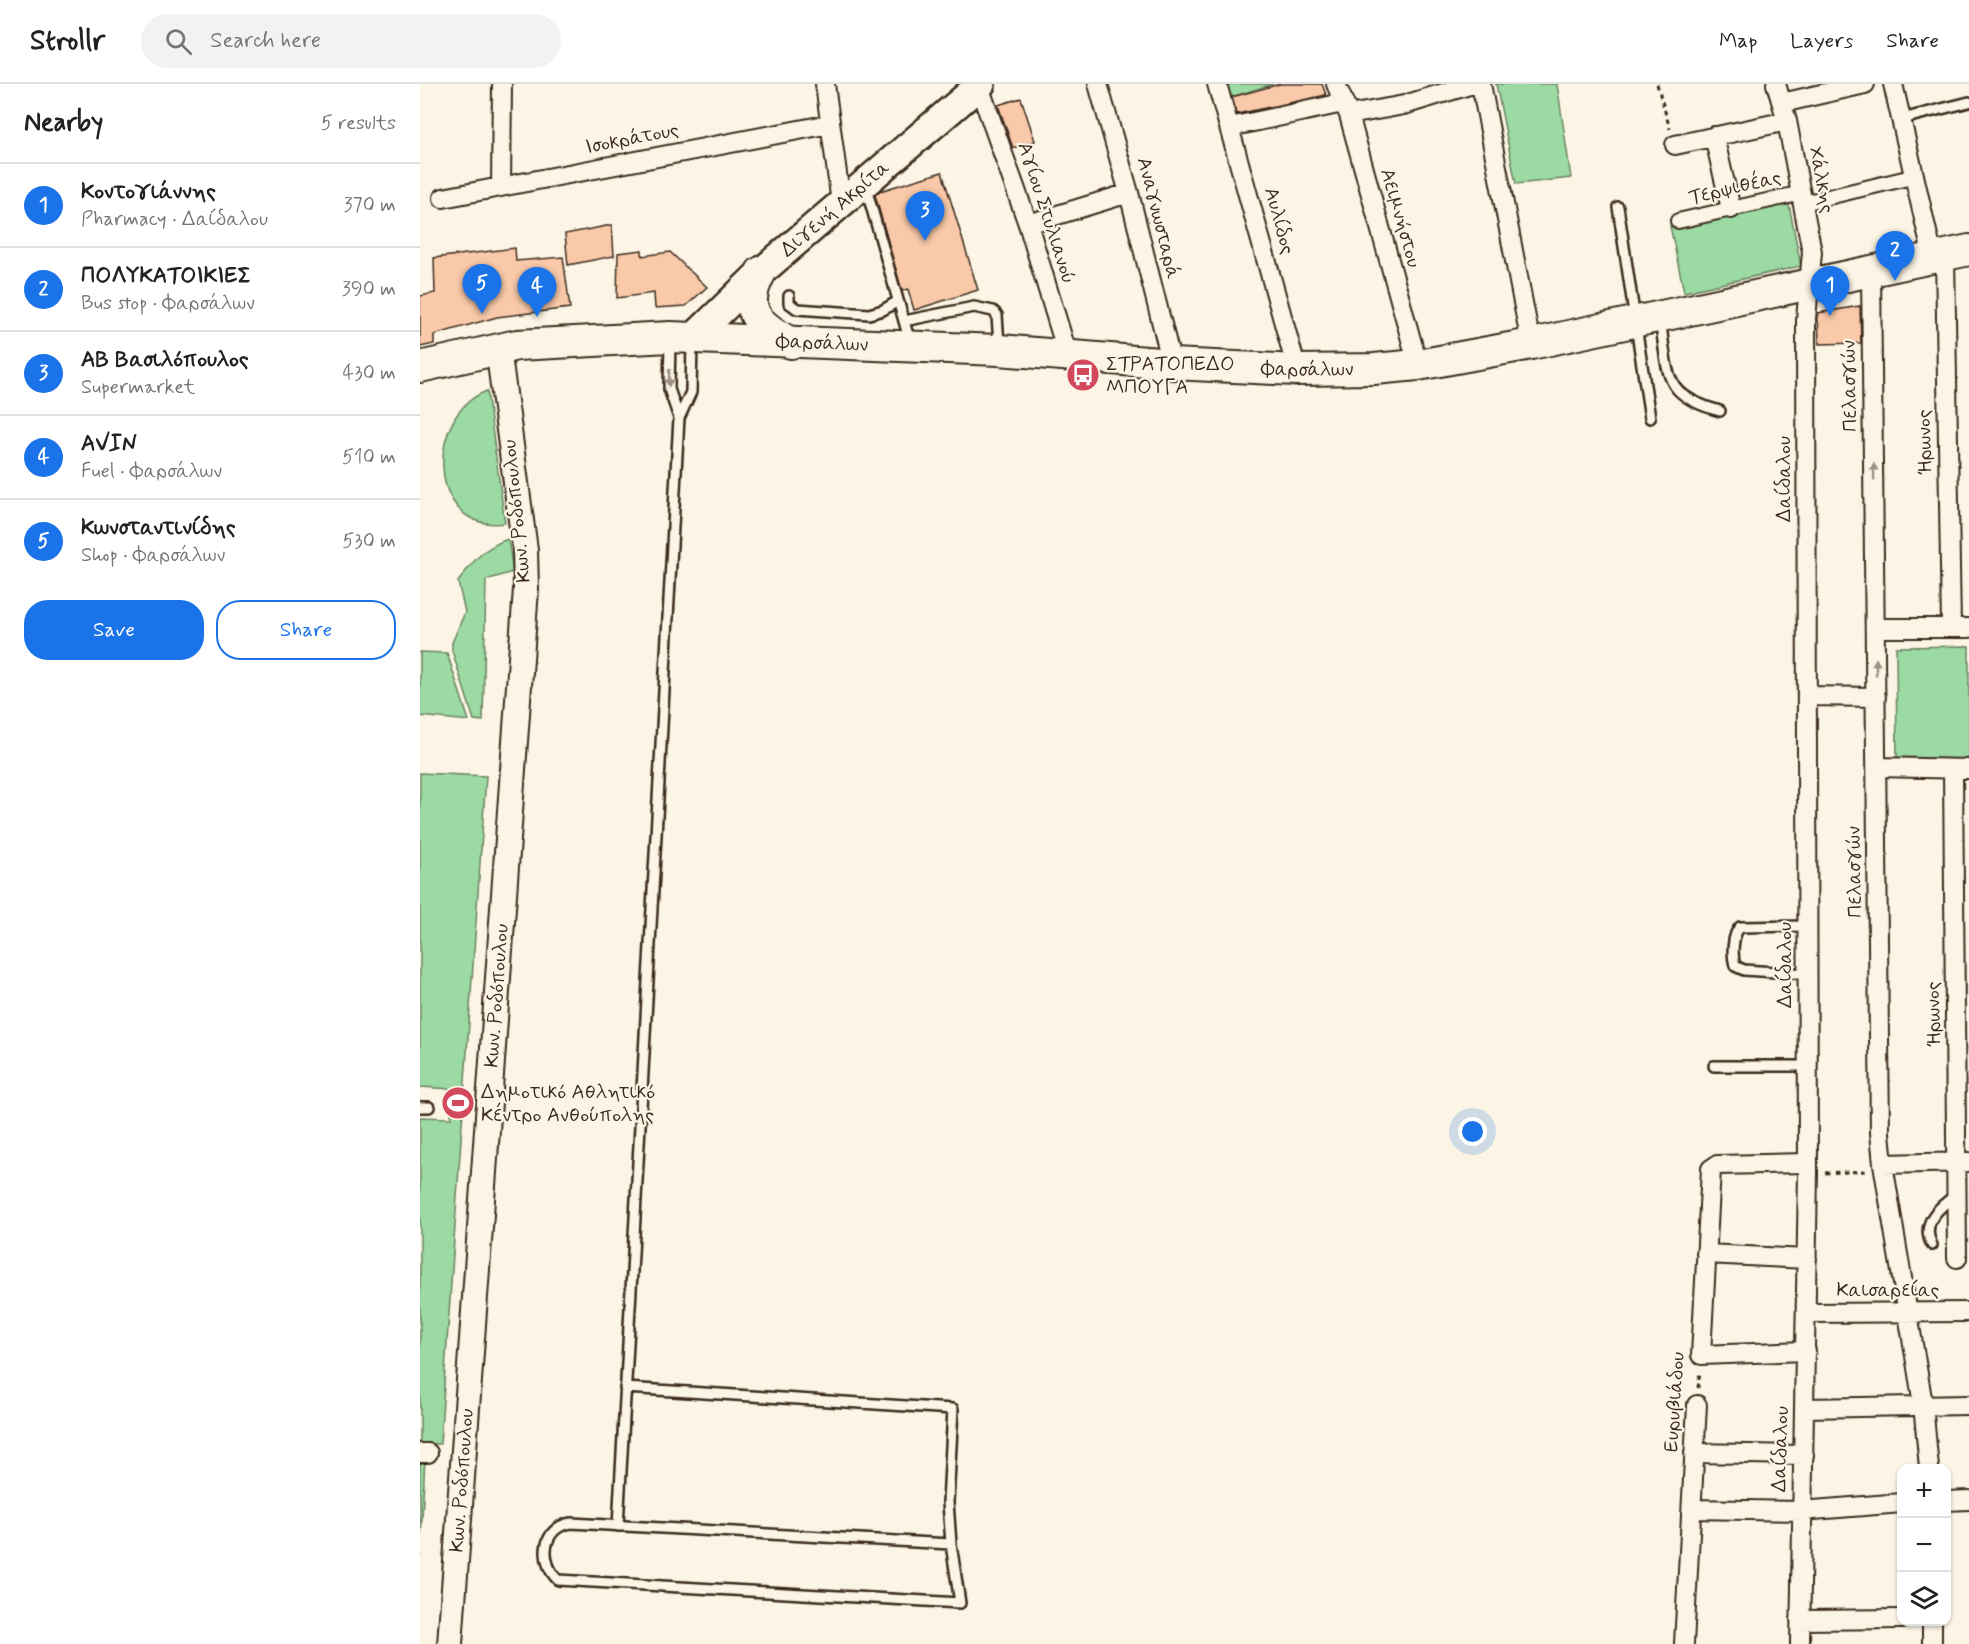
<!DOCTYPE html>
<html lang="en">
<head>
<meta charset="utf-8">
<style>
	body { margin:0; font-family:Mynerve,sans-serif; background:#f2f2f2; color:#222 }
	.controls { position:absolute; right:18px; bottom:18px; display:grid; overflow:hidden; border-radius:12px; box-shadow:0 2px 4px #0004 }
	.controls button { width:54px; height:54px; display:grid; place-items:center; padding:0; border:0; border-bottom:2px solid #e0e0e0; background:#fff; color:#222; font:30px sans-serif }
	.you { position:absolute; left:1053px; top:1048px; width:21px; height:21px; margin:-15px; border:4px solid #fff; border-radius:50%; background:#1a73e8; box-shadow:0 0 0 9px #1a73e833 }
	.badge { display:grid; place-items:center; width:39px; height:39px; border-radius:50%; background:#1a73e8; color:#fff; font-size:20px; font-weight:700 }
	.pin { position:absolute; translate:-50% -50px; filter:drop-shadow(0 2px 3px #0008) }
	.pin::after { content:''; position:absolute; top:32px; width:21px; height:18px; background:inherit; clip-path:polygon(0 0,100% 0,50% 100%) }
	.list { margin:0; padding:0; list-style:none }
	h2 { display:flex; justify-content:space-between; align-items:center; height:78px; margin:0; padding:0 24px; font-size:26px }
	h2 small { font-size:20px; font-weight:400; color:#767676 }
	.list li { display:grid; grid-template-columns:39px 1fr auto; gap:18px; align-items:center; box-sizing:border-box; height:84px; padding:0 24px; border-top:2px solid #e0e0e0 }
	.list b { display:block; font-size:22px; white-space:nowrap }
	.list p { margin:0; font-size:20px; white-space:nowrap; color:#767676 }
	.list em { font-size:20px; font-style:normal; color:#767676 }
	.actions { display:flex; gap:12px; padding:18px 24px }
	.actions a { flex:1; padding:14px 0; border:2px solid #1a73e8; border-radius:24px; text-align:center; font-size:21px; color:#1a73e8 }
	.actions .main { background:#1a73e8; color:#fff }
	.icon { flex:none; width:33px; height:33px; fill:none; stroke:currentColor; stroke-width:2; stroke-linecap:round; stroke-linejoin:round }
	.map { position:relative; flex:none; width:1549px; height:1560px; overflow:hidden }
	header { display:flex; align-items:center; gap:36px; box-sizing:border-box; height:84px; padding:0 30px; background:#fff; border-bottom:2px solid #e0e0e0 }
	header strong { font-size:28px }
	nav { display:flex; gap:33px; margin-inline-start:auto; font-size:21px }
	.search { width:420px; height:54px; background:#f2f2f2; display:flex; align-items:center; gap:15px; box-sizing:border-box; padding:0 21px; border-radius:33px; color:#767676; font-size:22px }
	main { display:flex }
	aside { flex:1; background:#fff }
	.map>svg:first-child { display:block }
</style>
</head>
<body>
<header>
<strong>Strollr</strong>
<div class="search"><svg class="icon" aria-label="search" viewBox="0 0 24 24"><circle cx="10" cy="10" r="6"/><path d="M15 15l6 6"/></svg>Search here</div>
<nav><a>Map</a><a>Layers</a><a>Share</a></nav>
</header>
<main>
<aside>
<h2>Nearby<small>5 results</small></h2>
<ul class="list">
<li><span class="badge">1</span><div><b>Κοντογιάννης</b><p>Pharmacy · Δαίδαλου</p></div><em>370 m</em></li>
<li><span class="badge">2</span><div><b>ΠΟΛΥΚΑΤΟΙΚΙΕΣ</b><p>Bus stop · Φαρσάλων</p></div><em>390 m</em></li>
<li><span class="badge">3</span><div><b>ΑΒ Βασιλόπουλος</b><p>Supermarket</p></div><em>430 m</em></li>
<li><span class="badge">4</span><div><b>AVIN</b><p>Fuel · Φαρσάλων</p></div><em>510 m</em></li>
<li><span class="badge">5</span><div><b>Κωνσταντινίδης</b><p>Shop · Φαρσάλων</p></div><em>530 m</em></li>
</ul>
<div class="actions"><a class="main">Save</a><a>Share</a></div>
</aside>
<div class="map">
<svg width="1549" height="1560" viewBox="0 0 1549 1560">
	<rect width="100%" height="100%" fill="#fcf5e5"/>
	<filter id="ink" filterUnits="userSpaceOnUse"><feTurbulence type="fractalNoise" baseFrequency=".0167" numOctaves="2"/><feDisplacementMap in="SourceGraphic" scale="12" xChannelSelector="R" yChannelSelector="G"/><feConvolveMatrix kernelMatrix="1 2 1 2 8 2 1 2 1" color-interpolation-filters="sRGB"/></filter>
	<g filter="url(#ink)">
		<!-- green -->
		<path fill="#9bdaa2" stroke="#6b8260" stroke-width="1.5" d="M807 0H853L811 13Z
			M1076 0H1137L1151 94 1096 100Z
			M1368 116 1381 182 1264 208 1250 142Z
			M67 307 85 439C6 450 5 329 67 307Z
			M88 455 93 488 66 496 63 637 54 636 32 567V559L45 528 38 498C52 478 64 463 88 455Z
			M1549 562V678L1477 679 1476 563Z
			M0 568 27 569 49 637 0 632Z
			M0 689 66 692 20 1360 0 1359V1033L31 1034 32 1005 0 1003Z
			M0 1374H5L0 1474Z"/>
		<!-- building -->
		<path fill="#f9c9a9" stroke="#3b2a1e" stroke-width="1.5" d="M860 0H902L906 11 817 30 812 13Z
			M601 14 615 57 593 64 578 21Z
			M522 88 558 206 494 226 488 205 482 207 455 111 460 107Z
			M192 141 194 172 148 181 145 150Z
			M95 164 96 177 143 173 150 224 77 233 14 251V260L0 263V212L15 209 14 174Z
			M222 166V172L250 168 287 203 266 222 235 224 234 209 197 214 198 169Z
			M1440 222 1441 259 1399 260 1398 229Z"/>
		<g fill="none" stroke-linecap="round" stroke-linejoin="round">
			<defs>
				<path id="service" d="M1482 35 1549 18
					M446 104 490 258
					M1198 123 1230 334
					M369 212V219L377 225 449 230 463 226 478 217
					M1240 236C1249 290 1241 311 1300 327
					M484 237 554 223 573 227 577 231 579 261
					M250 257 249 305 259 334
					M1388 842 1320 843C1312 851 1312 871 1315 882L1324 886 1388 890
					M1294 982H1388
					M0 1023H9
					M1512 1161C1500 1139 1519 1123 1536 1111
					M205 1304 533 1325 528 1418 531 1460 540 1519 138 1496C119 1478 122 1443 151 1439L531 1460
					M198 1442 259 334 271 308 272 258"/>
				<path id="pedestrian" d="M1383 119 1496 92
					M1258 137 1382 109"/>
				<path id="minor" d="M405 0 421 119
					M678 0 709 109 752 280
					M797 0 877 286
					M916 0 929 31 998 281
					M1061 0 1111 260
					M1356 0 1367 37 1392 168 1386 235 1388 1089 1380 1560
					M1473 0 1513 174
					M559 2 608 140 648 272
					M1362 19 1445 0
					M929 31 984 21 1053 0
					M810 43 923 19
					M1294 52 1311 125
					M1255 61 1367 37
					M81 103 82 0
					M23 114 410 40
					M608 140 709 109
					M1525 171 1531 544
					M1451 187 1460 1049 1463 1080 1503 1320 1509 1384
					M1456 544H1549
					M1387 612 1456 613
					M1457 683 1549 685
					M1533 685 1537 1174
					M1463 1080 1549 1078
					M1286 1170 1387 1175
					M1387 1229 1549 1228
					M1386 1267 1281 1271 1291 1085 1297 1081 1388 1079
					M1386 1324 1549 1321
					M0 1369H8
					M1274 1369 1384 1371
					M1526 1417 1549 1416
					M1272 1425 1381 1427 1482 1419
					M1380 1536 1482 1535
					M1512 1538V1560
					M1264 1560 1277 1321"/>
				<g id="tertiary">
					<path id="s1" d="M30 1560 106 505 105 466 78 264"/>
				</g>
				<g id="secondary">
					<path id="s2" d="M273 254 341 188 561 0"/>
				</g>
				<g id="primary">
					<path d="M341 188C320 226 337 240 371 259"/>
					<path id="s3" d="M0 283 97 261 250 253 579 266 752 280 877 286 954 285 998 281 1111 260 1549 166"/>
				</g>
			</defs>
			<!-- service casing -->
			<use href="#service" stroke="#3b2a1e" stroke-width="14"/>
			<!-- pedestrian casing -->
			<use href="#pedestrian" stroke="#3b2a1e" stroke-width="18"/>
			<!-- minor casing -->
			<use href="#minor" stroke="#3b2a1e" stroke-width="22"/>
			<!-- tertiary casing -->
			<use href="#tertiary" stroke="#3b2a1e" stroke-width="28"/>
			<!-- secondary casing -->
			<use href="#secondary" stroke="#3b2a1e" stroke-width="32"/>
			<!-- primary casing -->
			<use href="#primary" stroke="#3b2a1e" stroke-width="34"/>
			<!-- path -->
			<path stroke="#3b2a1e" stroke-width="3" stroke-dasharray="4.5 4.5" stroke-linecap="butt" d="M1237 0 1250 45
				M1405 1089 1447 1087
				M1278 1304 1280 1287"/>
			<!-- service -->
			<use href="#service" stroke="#fcf5e5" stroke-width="9"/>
			<!-- pedestrian -->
			<use href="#pedestrian" stroke="#fcf5e5" stroke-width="14"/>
			<!-- minor -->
			<use href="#minor" stroke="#fcf5e5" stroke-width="18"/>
			<!-- tertiary -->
			<use href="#tertiary" stroke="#fcf5e5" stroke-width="24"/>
			<!-- secondary -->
			<use href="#secondary" stroke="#fcf5e5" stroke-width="27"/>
			<!-- primary -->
			<use href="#primary" stroke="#fcf5e5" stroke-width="30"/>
		</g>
		<!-- one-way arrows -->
		<defs><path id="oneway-solid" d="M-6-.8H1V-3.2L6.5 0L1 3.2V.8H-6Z" transform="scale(1.5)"/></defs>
		<g fill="#9c9082">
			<use href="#oneway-solid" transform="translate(249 294) rotate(92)"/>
			<use href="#oneway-solid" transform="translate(1454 388) rotate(-91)"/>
			<use href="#oneway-solid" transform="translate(1456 583) rotate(-90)"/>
		</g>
	</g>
	<!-- icons -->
	<defs>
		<symbol id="bus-disc" viewBox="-11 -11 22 22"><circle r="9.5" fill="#d1495b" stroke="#fcf5e5"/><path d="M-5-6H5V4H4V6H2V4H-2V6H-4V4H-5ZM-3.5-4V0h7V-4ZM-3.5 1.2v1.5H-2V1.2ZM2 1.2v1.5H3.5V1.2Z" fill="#fff"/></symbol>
		<symbol id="stadium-disc" viewBox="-11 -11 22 22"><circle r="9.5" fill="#d1495b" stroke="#fcf5e5"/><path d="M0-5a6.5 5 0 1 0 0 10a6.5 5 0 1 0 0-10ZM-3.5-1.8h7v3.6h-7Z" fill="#fff"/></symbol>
	</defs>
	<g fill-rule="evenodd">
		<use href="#bus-disc" x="644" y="272" width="38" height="38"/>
		<use href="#stadium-disc" x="19" y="1000" width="38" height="38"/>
	</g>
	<g text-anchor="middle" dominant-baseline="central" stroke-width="4.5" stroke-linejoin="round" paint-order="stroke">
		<!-- street labels -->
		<g font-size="20" fill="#3b2a1e" stroke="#fcf5e5">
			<text transform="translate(212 55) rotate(-11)">Ισοκράτους</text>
			<text transform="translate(1401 96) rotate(79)">Χάλκης</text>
			<text transform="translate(1315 104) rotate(-13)">Τερψιθέας</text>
			<text stroke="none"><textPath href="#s2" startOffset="192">Διγενή Ακρίτα</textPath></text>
			<text transform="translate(626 129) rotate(72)">Αγίου Στυλιανού</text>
			<text transform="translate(738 134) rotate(76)">Αναγνωσταρά</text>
			<text transform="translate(980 134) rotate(74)">Αειμνήστου</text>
			<text transform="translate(859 137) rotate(75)">Αυλίδος</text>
			<text stroke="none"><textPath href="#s3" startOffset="405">Φαρσάλων</textPath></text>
			<text stroke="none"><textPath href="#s3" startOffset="891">Φαρσάλων</textPath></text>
			<text transform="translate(1430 302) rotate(-91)">Πελασγών</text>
			<text transform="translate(1505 358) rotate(-91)">Ήρωνος</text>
			<text transform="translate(1364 395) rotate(-90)">Δαίδαλου</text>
			<text transform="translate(97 427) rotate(-96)">Κων. Ροδόπουλου</text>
			<text transform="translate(1435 788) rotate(-91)">Πελασγών</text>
			<text transform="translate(1365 881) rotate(-90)">Δαίδαλου</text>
			<text stroke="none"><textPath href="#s1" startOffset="650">Κων. Ροδόπουλου</textPath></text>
			<text transform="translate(1514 930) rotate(-91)">Ήρωνος</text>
			<text x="1468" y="1206">Καισαρείας</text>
			<text transform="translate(1255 1318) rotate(-86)">Ευρυβιάδου</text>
			<text transform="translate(1361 1365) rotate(-88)">Δαίδαλου</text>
			<text stroke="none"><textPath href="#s1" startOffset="164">Κων. Ροδόπουλου</textPath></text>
		</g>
		<!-- poi labels -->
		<g font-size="20" fill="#3b2a1e" stroke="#fcf5e5" text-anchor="start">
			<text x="686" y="280">ΣΤΡΑΤΟΠΕΔΟ<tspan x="686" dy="23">ΜΠΟΥΓΑ</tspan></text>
			<text x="61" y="1008">Δημοτικό Αθλητικό<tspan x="61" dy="23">Κέντρο Ανθούπολης</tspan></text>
		</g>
	</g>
</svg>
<div class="controls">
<button>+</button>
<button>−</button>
<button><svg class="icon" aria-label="layers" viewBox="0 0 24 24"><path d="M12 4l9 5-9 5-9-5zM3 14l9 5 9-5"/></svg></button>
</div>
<div class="you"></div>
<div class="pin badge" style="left:1410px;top:232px">1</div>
<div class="pin badge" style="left:1475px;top:197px">2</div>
<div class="pin badge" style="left:505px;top:157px">3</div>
<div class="pin badge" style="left:117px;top:233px">4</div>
<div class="pin badge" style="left:62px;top:230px">5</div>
</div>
</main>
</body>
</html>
